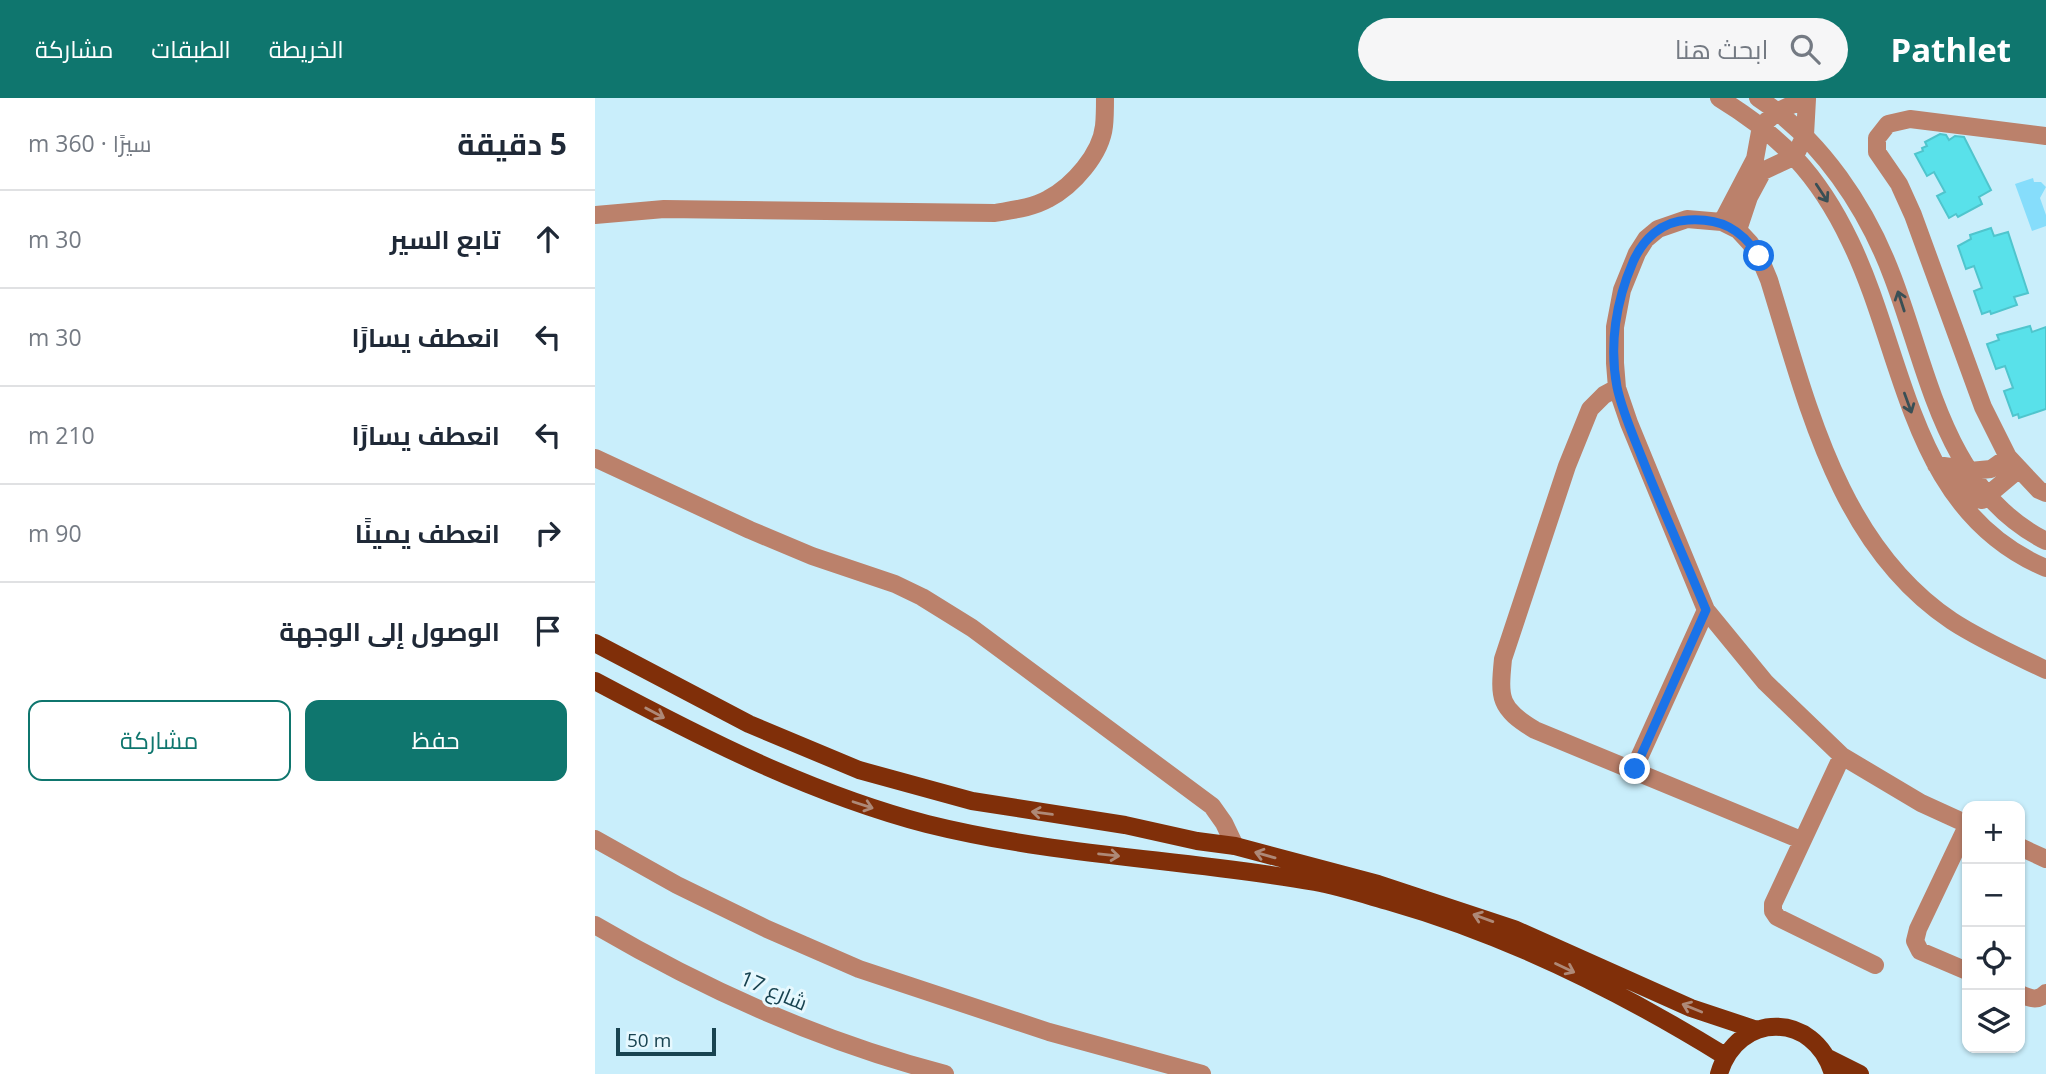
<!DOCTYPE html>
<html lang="ar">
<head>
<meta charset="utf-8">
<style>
	body { margin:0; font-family:"Open Sans",Cairo,sans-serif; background:#f6f6f7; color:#1f2937; direction:rtl }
	.controls { position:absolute; right:21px; bottom:21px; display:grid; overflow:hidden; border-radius:14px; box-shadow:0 2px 5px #0004 }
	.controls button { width:63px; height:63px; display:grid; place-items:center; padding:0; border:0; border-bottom:2px solid #e0e1e3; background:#fff; color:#1f2937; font:35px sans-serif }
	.scale { position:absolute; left:21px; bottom:18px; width:100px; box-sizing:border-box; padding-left:7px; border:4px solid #184350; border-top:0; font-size:19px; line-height:24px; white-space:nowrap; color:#184350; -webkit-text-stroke:5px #e6f8fe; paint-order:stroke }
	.stop { position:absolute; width:21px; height:21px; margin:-16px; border:5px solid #1a73e8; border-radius:50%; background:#fff }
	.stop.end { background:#1a73e8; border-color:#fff; box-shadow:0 2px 7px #0008 }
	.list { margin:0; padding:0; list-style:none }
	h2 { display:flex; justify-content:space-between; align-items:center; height:91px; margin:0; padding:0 28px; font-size:30px }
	h2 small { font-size:23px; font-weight:400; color:#747a83 }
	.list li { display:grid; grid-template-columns:46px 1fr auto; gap:21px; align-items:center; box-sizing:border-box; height:98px; padding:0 28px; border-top:2px solid #e0e1e3 }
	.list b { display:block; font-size:26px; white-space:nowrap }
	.list em { font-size:23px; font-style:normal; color:#747a83 }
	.actions { display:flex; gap:14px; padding:21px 28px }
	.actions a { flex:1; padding:16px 0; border:2px solid #0f766e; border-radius:14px; text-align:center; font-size:24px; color:#0f766e }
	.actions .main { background:#0f766e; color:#fff }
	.icon { flex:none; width:38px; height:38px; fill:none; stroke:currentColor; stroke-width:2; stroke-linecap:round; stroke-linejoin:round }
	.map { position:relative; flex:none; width:1451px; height:976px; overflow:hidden; direction:ltr }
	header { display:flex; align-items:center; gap:42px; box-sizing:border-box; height:98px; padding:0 35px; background:#0f766e; color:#fff }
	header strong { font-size:33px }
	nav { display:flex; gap:38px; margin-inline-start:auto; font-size:24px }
	.search { width:490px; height:63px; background:#f6f6f7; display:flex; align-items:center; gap:18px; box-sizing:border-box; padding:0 24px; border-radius:38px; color:#747a83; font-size:26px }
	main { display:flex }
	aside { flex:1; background:#fff }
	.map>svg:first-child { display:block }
</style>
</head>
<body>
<header>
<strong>Pathlet</strong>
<div class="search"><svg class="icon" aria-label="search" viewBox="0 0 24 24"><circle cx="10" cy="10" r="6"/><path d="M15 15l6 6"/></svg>ابحث هنا</div>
<nav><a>الخريطة</a><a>الطبقات</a><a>مشاركة</a></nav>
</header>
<main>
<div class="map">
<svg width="1451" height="976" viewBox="0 0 1451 976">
	<rect width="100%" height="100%" fill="#c9eefb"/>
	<!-- water -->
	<path fill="#86ddfb" d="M1438 80 1439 84H1446L1451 89 1445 100 1451 117V128L1437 133 1420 86Z"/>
	<!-- building -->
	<path fill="#59e1ea" stroke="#4fc5cd" stroke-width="2" d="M1345 36 1351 37 1354 42 1360 38 1369 39 1396 92 1384 99 1387 106 1363 119 1361 116 1354 120 1342 98 1350 94 1339 74 1332 78 1320 56 1328 53 1327 50 1332 48 1330 44Z
		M1396 130 1399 138 1413 134 1433 195 1419 199 1422 207 1396 216 1395 213 1387 216 1379 193 1387 190 1379 168 1371 171 1363 148 1376 141 1375 137Z
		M1435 228 1437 234 1451 229V311L1424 320 1423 316 1418 318 1409 293 1418 290 1410 268 1401 271 1392 246 1404 242 1402 237Z"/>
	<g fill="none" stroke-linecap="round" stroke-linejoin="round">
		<!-- minor -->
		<path stroke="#bb816b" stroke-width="18" d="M1124 0C1186 38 1223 76 1255 143 1311 258 1315 413 1451 470
			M1163 0C1226 41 1272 110 1298 180 1334 275 1350 392 1451 443
			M1451 38 1315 21 1293 26 1282 40V54L1304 86 1318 117 1388 309 1413 359 1444 392 1451 395
			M0 117 69 111 400 115C417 112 437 110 453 101 478 88 506 56 509 28 510 19 510 9 510 0
			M1127 124 1160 61 1166 28 1183 13 1212 0
			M1143 132 1154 99 1168 73 1200 58 1210 37 1212 1
			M1022 290 1009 297 995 311 972 368 908 561C904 601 904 610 940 632L1206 742
			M0 360 155 432 217 458 300 486 327 499 377 530 617 708 629 725 640 748
			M1341 367 1356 369 1380 400 1387 402 1424 371
			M1375 373 1396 371 1413 359
			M1247 658 1178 806V813L1182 819 1280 867
			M1039 671 1111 512
			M1372 726 1326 705 1247 658 1170 584 1111 512 1034 325 1022 290 1020 265V229L1027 192 1042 155 1051 141 1063 131 1092 121 1127 124 1143 132 1155 145 1164 158 1174 182C1212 304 1243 447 1357 523 1386 542 1420 557 1451 572
			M1372 728 1323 831 1320 843 1325 853 1372 873
			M0 741 82 787 172 831 264 871 454 934 607 976
			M1425 749 1451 761
			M0 827C109 891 227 944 350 976
			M1425 896C1434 900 1443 904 1451 895"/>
		<!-- major -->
		<path stroke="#802f09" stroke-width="18" d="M0 545 154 626 264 672 377 703 530 727 602 743 640 748 783 786 919 831 1096 910 1162 932
			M0 583C107 640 214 695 332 726 460 758 591 761 720 784 746 789 771 797 796 804 915 838 1025 893 1130 958
			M1233 960 1265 976
			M1124 976C1142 913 1220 913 1238 976"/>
	</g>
	<!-- one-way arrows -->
	<defs><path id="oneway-shaft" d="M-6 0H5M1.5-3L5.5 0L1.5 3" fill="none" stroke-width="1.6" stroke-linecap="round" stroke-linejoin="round" transform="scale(1.75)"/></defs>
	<g stroke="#394f55">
		<use href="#oneway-shaft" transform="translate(1227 95) rotate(57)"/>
		<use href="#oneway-shaft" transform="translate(1306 203) rotate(-108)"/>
		<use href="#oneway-shaft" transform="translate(1313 305) rotate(70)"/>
	</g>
	<g stroke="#ae8977">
		<use href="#oneway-shaft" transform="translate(60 615) rotate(28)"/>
		<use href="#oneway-shaft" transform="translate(268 707) rotate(18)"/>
		<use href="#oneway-shaft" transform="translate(447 715) rotate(-172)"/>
		<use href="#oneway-shaft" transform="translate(514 757) rotate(6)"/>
		<use href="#oneway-shaft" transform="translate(670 757) rotate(-164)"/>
		<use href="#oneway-shaft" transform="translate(888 820) rotate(-160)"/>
		<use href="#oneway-shaft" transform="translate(970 870) rotate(25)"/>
		<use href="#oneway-shaft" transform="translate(1097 910) rotate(-158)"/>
	</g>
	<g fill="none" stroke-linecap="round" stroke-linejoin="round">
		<!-- route -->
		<path stroke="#1a73e8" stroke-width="9" d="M1040 671 1111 512C1090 461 1067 411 1047 360 1038 337 1027 313 1022 289 1014 247 1021 203 1038 164 1048 141 1067 123 1093 122 1126 120 1146 131 1164 158"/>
	</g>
	<g text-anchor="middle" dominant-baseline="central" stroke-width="6" stroke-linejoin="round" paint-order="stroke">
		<!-- street labels -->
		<g font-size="21" fill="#184350" stroke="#e6f8fe">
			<text transform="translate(179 892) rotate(23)">شارع 17</text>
		</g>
	</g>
</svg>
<div class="controls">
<button>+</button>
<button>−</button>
<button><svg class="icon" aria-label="locate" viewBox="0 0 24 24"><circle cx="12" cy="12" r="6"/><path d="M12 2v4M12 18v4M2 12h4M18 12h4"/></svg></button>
<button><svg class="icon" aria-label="layers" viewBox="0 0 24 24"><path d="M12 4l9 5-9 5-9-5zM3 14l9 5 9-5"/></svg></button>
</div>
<div class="scale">50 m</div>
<div class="stop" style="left:1164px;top:158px"></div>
<div class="stop end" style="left:1040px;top:671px"></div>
</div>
<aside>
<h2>5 دقيقة<small>سيرًا · 360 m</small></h2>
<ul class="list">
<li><svg class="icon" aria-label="ahead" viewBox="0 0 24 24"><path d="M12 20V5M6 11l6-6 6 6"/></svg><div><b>تابع السير</b></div><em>30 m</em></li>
<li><svg class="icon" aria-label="left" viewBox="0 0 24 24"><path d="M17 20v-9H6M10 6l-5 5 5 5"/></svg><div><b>انعطف يسارًا</b></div><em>30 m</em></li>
<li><svg class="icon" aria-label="left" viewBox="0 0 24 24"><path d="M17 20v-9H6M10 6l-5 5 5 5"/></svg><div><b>انعطف يسارًا</b></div><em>210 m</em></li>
<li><svg class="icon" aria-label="right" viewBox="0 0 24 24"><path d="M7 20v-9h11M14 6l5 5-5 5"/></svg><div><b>انعطف يمينًا</b></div><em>90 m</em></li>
<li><svg class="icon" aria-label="arrive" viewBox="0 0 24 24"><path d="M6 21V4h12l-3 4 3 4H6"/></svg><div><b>الوصول إلى الوجهة</b></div></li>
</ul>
<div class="actions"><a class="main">حفظ</a><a>مشاركة</a></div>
</aside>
</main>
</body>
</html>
